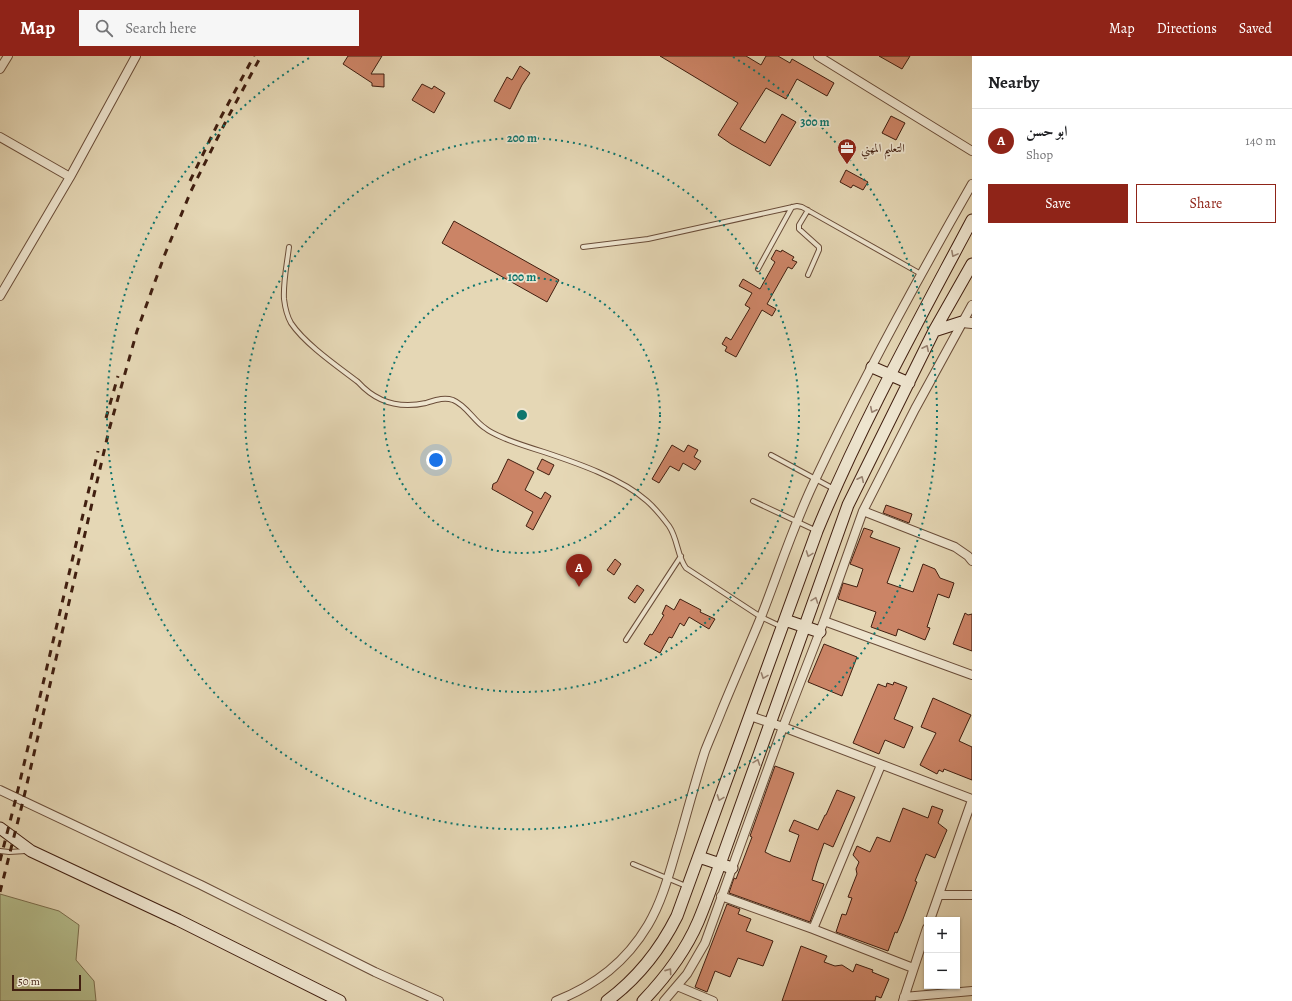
<!DOCTYPE html>
<html lang="en">
<head>
<meta charset="utf-8">
<style>
	body { margin:0; font-family:Alegreya,Amiri,serif; background:#f6f6f6; color:#202124 }
	.controls { position:absolute; right:12px; bottom:12px; display:grid; overflow:hidden; border-radius:0px; box-shadow:0 1px 3px #0004 }
	.controls button { width:36px; height:36px; display:grid; place-items:center; padding:0; border:0; border-bottom:1px solid #e0e0e0; background:#fff; color:#202124; font:20px sans-serif }
	.scale { position:absolute; left:12px; bottom:10px; width:69px; box-sizing:border-box; padding-left:4px; border:2px solid #411f10; border-top:0; font-size:11px; line-height:14px; white-space:nowrap; color:#411f10; -webkit-text-stroke:3px #eee5cf; paint-order:stroke }
	.you { position:absolute; left:436px; top:404px; width:14px; height:14px; margin:-10px; border:3px solid #fff; border-radius:50%; background:#1a73e8; box-shadow:0 0 0 6px #1a73e833 }
	.badge { display:grid; place-items:center; width:26px; height:26px; border-radius:50%; background:#8f2418; color:#fff; font-size:13px; font-weight:700 }
	.pin { position:absolute; translate:-50% -33px; filter:drop-shadow(0 1px 2px #0008) }
	.pin::after { content:''; position:absolute; top:21px; width:14px; height:12px; background:inherit; clip-path:polygon(0 0,100% 0,50% 100%) }
	.list { margin:0; padding:0; list-style:none }
	h2 { display:flex; justify-content:space-between; align-items:center; height:52px; margin:0; padding:0 16px; font-size:17px }
	h2 small { font-size:13px; font-weight:400; color:#757577 }
	.list li { display:grid; grid-template-columns:26px 1fr auto; gap:12px; align-items:center; box-sizing:border-box; height:64px; padding:0 16px; border-top:1px solid #e0e0e0 }
	.list b { display:block; font-size:15px; white-space:nowrap }
	.list p { margin:0; font-size:13px; white-space:nowrap; color:#757577 }
	.list em { font-size:13px; font-style:normal; color:#757577 }
	.actions { display:flex; gap:8px; padding:12px 16px }
	.actions a { flex:1; padding:9px 0; border:1px solid #8f2418; border-radius:0px; text-align:center; font-size:14px; color:#8f2418 }
	.actions .main { background:#8f2418; color:#fff }
	.icon { flex:none; width:22px; height:22px; fill:none; stroke:currentColor; stroke-width:2; stroke-linecap:round; stroke-linejoin:round }
	.map { position:relative; flex:none; width:972px; height:945px; overflow:hidden }
	header { display:flex; align-items:center; gap:24px; box-sizing:border-box; height:56px; padding:0 20px; background:#8f2418; color:#fff }
	header strong { font-size:19px }
	nav { display:flex; gap:22px; margin-inline-start:auto; font-size:14px }
	.search { width:280px; height:36px; background:#f6f6f6; display:flex; align-items:center; gap:10px; box-sizing:border-box; padding:0 14px; border-radius:0px; color:#757577; font-size:15px }
	main { display:flex }
	aside { flex:1; background:#fff }
	.map>svg:first-child { display:block }
</style>
</head>
<body>
<header>
<strong>Map</strong>
<div class="search"><svg class="icon" aria-label="search" viewBox="0 0 24 24"><circle cx="10" cy="10" r="6"/><path d="M15 15l6 6"/></svg>Search here</div>
<nav><a>Map</a><a>Directions</a><a>Saved</a></nav>
</header>
<main>
<div class="map">
<svg width="972" height="945" viewBox="0 0 972 945">
	<rect width="100%" height="100%" fill="#e5d7b5"/>
	<filter id="stains"><feTurbulence type="fractalNoise" baseFrequency=".005" numOctaves="4"/><feColorMatrix values="0 0 0 0 .2 0 0 0 0 .09 0 0 0 0 .02 0 0 0 .5 -.17"/></filter>
	<radialGradient id="worn" r=".72"><stop offset=".6" stop-color="#630" stop-opacity="0"/><stop offset="1" stop-color="#630" stop-opacity=".3"/></radialGradient>
	<!-- green -->
	<path fill="#b5be8d" stroke="#7b6e4e" d="M0 838 59 855 79 869 76 904 94 925 96 945H0Z"/>
	<!-- building -->
	<path fill="#cb8466" stroke="#411f10" d="M348 0H382L371 18H384V31L372 30V27L343 8Z
		M660 0H746L761 9 766 0H778L790 7 792 3 834 27 827 40 797 23 786 43 766 32 740 73 765 87 782 58 796 66 770 110 731 88 718 79 738 47Z
		M879 0H910L902 13Z
		M520 10 530 17 522 29 510 53 494 45 507 21 512 24Z
		M422 28 432 33 434 30 445 37 434 57 412 44Z
		M891 60 905 67 896 84 882 77Z
		M846 114 868 126 863 134 853 129 851 132 840 126Z
		M454 165 559 224 547 246 442 187Z
		M776 194 781 196 782 194 794 201 792 204 797 206 792 213 788 211 767 248 776 253 772 260 762 254 736 301 725 295 727 291 722 288 726 281 731 284 750 252 745 249 752 237 739 230 743 223 760 233 775 206 771 203Z
		M672 389 684 396 688 389 698 394 694 401 701 405 695 414 683 407 679 415 670 410 659 427 652 423Z
		M508 403 534 416 525 434 541 443 545 436 551 440 533 474 526 470 533 456 492 433 493 428 497 426Z
		M542 403 554 409 549 419 537 413Z
		M886 449 912 458 909 467 883 457Z
		M864 472 873 475 870 481 900 492 887 527 913 536 923 508 935 513 940 522 954 527 949 542 938 538 927 571 930 572 925 584 898 573 896 580 871 571 876 556 838 543 843 527 857 531 863 513 850 508Z
		M615 503 621 508 614 519 607 514Z
		M637 529 644 534 635 547 628 542Z
		M680 543 701 554 700 556 715 563 709 573 689 561 684 570 680 567 672 582 669 581 660 597 644 588 650 578 652 579 664 559 662 558 666 549 674 554Z
		M965 557 968 559 972 558V595L953 588Z
		M824 588 857 601 842 640 808 626Z
		M894 626 907 631 894 663 913 671 904 692 885 684 879 698 853 687 878 628 886 631 887 627 893 629Z
		M933 642 971 659 959 685 972 691V724L944 713 943 716 939 714 937 718 920 709 936 677 921 671Z
		M775 710 794 717 765 796 773 800 790 806 799 779 789 775 794 764 818 774 825 759H826L837 734 855 741 833 791 824 787 817 807 812 824 824 828 810 866 729 837 734 822 736 823 752 781 750 780Z
		M932 750 943 754 938 767 947 774 935 802 926 798 915 825 917 826 903 863 897 877 895 876 888 895 836 876 842 858 846 859 852 842 848 841 857 818 856 813 859 806 853 799 857 790 870 796 877 781 890 786 903 752 928 762Z
		M727 848 740 853 738 858 751 863 746 875 773 885 763 910 738 902 730 921 715 915 707 936 695 931Z
		M801 890 827 900 824 906 835 910 842 909 853 916 856 908 873 914 872 916 889 923 881 942 876 940 875 945H782Z"/>
	<g fill="none" stroke-linecap="round" stroke-linejoin="round">
		<defs>
			<path id="service" d="M289 191C287 208 283 226 284 243 285 251 287 260 291 267 305 288 337 310 358 326 377 347 399 353 426 347 436 344 444 341 453 344 466 349 474 365 485 372 491 377 499 380 506 383 518 388 531 392 544 396 577 407 621 422 647 445 655 452 663 462 669 470 678 483 677 500 686 512L761 561 782 571
				M583 191 648 183 797 150 802 151 921 218
				M758 213 792 151
				M808 219 819 194V191L799 173V169L808 154
				M771 399 834 433
				M753 445 817 475
				M626 584 681 500
				M0 795 9 796 26 795
				M633 808 686 830"/>
			<path id="minor" d="M818 0 972 95
				M0 13 8 0
				M0 81 70 121
				M0 240 70 121 136 0
				M863 455 955 491 968 500 972 505
				M824 565 972 619
				M750 660 783 671 972 743
				M0 734 201 829 375 916 439 945
				M939 839H972
				M721 840 813 873 913 912
				M930 864 972 744
				M813 873 881 709
				M677 930 713 945
				M904 941 972 935
				M556 945C596 929 626 906 648 869 664 842 671 810 680 781 688 753 696 723 705 695 710 682 716 669 721 656 734 624 748 593 761 561 779 515 794 467 816 422 863 322 917 224 972 128
				M664 945 687 918 705 887 783 671 824 565 863 455 915 353 972 249
				M903 945 927 872"/>
			<path id="tertiary" d="M962 266 972 267"/>
			<path id="secondary" d="M934 275 962 266
				M872 311 909 327
				M785 564 820 576
				M0 772 31 795 178 864 340 945
				M699 801 732 812
				M607 945C638 922 660 894 677 860L817 475C861 368 918 266 972 164
				M643 945C665 922 685 896 698 866 706 847 713 827 720 808L848 449 934 275 972 208"/>
		</defs>
		<!-- service casing -->
		<use href="#service" stroke="#6a4d39" stroke-width="6"/>
		<!-- minor casing -->
		<use href="#minor" stroke="#6a4d39" stroke-width="10"/>
		<!-- tertiary casing -->
		<use href="#tertiary" stroke="#6a4d39" stroke-width="12"/>
		<!-- secondary casing -->
		<use href="#secondary" stroke="#411f10" stroke-width="13"/>
		<!-- service -->
		<use href="#service" stroke="#eee5cf" stroke-width="4"/>
		<!-- minor -->
		<use href="#minor" stroke="#eee5cf" stroke-width="8"/>
		<!-- tertiary -->
		<use href="#tertiary" stroke="#eee5cf" stroke-width="10"/>
		<!-- secondary -->
		<use href="#secondary" stroke="#eee5cf" stroke-width="11"/>
		<!-- rail -->
		<path stroke="#411f10" stroke-width="3" stroke-dasharray="7 7" stroke-linecap="butt" d="M190 125 221 61 254 0
			M106 362 118 320
			M0 805 16 742 98 395
			M0 836 23 745 109 374 137 275 165 198 191 135 227 63 261 0"/>
	</g>
	<!-- one-way arrows -->
	<defs><path id="oneway-chevron" d="M-2-3.5L2.5 0L-2 3.5" fill="none" stroke-width="1.6" stroke-linecap="round" stroke-linejoin="round"/></defs>
	<g stroke="#988270">
		<use href="#oneway-chevron" transform="translate(954 198) rotate(118)"/>
		<use href="#oneway-chevron" transform="translate(926 292) rotate(-64)"/>
		<use href="#oneway-chevron" transform="translate(873 354) rotate(116)"/>
		<use href="#oneway-chevron" transform="translate(861 423) rotate(-64)"/>
		<use href="#oneway-chevron" transform="translate(809 498) rotate(110)"/>
		<use href="#oneway-chevron" transform="translate(815 544) rotate(-70)"/>
		<use href="#oneway-chevron" transform="translate(764 620) rotate(110)"/>
		<use href="#oneway-chevron" transform="translate(757 706) rotate(-70)"/>
		<use href="#oneway-chevron" transform="translate(720 742) rotate(110)"/>
		<use href="#oneway-chevron" transform="translate(669 915) rotate(-55)"/>
	</g>
	<!-- distance rings -->
	<g fill="none" stroke="#0f766e" stroke-width="2" stroke-dasharray="2 4">
		<circle cx="522" cy="359" r="138"/>
		<circle cx="522" cy="359" r="277"/>
		<path d="M733 1A415 415 0 1 1 311 1"/>
	</g>
	<!-- icons -->
	<defs>
		<symbol id="office-pin" viewBox="-11 -11 22 30"><path d="M0 17L-7.5 6A9.5 9.5 0 1 1 7.5 6Z" fill="#8f2418" stroke="#eee5cf"/><path d="M-6-3h4V-5.5h4V-3h4V5H-6ZM-1-4.5V-3h2v-1.5ZM-6 0V1H6V0Z" fill="#fff"/></symbol>
	</defs>
	<g fill-rule="evenodd">
		<use href="#office-pin" x="836" y="81" width="22" height="30"/>
	</g>
	<g text-anchor="middle" dominant-baseline="central" stroke-width="3.5" stroke-linejoin="round" paint-order="stroke">
		<!-- poi labels -->
		<g font-size="12" fill="#411f10" stroke="#eee5cf" text-anchor="start">
			<text x="861" y="92">التعليم المهني</text>
		</g>
	</g>
	<circle cx="522" cy="359" r="6" fill="#0f766e" stroke="#eee5cf" stroke-width="2"/>
	<g font-size="12" text-anchor="middle" font-weight="bold" fill="#0f766e" stroke="#eee5cf" stroke-width="3.5" stroke-linejoin="round" paint-order="stroke">
		<text x="815" y="70">300 m</text>
		<text x="522" y="86">200 m</text>
		<text x="522" y="225">100 m</text>
	</g>
	<rect width="100%" height="100%" filter="url(#stains)"/>
	<rect width="100%" height="100%" fill="url(#worn)"/>
</svg>
<div class="controls">
<button>+</button>
<button>−</button>
</div>
<div class="scale">50 m</div>
<div class="you"></div>
<div class="pin badge" style="left:579px;top:531px">A</div>
</div>
<aside>
<h2>Nearby<small></small></h2>
<ul class="list">
<li><span class="badge">A</span><div><b>ابو حسن</b><p>Shop</p></div><em>140 m</em></li>
</ul>
<div class="actions"><a class="main">Save</a><a>Share</a></div>
</aside>
</main>
</body>
</html>
